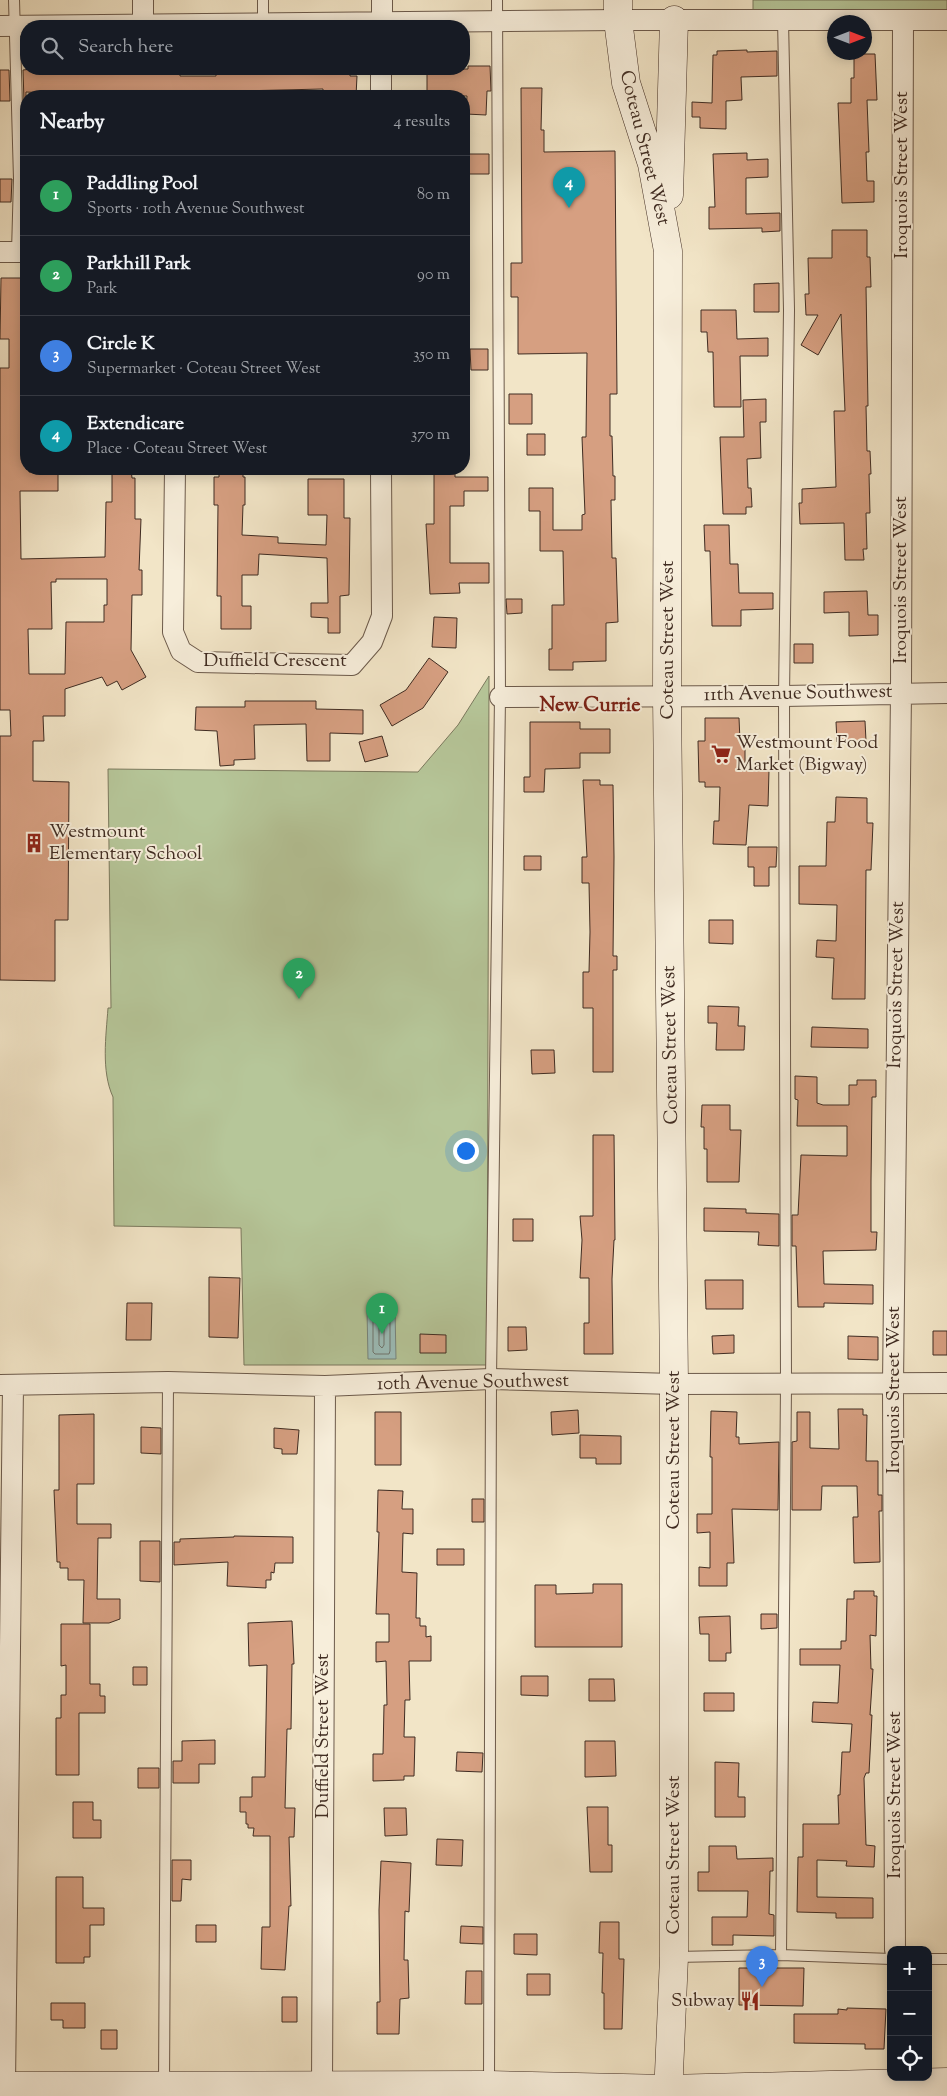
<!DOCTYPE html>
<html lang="en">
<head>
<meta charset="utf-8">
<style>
	body { margin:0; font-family:"Sorts Mill Goudy",serif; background:#242831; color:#f1f3f6 }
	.controls { position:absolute; right:15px; bottom:15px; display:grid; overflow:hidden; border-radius:10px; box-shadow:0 2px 12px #0003 }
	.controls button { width:45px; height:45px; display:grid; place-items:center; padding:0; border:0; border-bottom:1px solid #363941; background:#171b24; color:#f1f3f6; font:25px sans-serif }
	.compass { position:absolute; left:827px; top:15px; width:45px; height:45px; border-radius:50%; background:#171b24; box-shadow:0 2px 12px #0003; rotate:90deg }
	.you { position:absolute; left:465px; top:1150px; width:18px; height:18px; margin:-12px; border:4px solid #fff; border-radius:50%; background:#1a73e8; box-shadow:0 0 0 8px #1a73e833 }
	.badge { display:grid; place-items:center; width:32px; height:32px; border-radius:50%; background:#db2777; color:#fff; font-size:16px; font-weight:700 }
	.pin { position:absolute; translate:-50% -41px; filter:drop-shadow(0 1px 2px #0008) }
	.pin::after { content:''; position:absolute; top:26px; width:18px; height:15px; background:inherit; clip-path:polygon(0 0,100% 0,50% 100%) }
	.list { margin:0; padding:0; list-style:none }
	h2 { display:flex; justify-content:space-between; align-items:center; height:65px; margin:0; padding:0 20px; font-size:21px }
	h2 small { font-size:16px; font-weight:400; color:#9ea1a6 }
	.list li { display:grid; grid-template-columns:32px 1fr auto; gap:15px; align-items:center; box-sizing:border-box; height:80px; padding:0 20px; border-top:1px solid #363941 }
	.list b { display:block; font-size:19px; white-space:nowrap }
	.list p { margin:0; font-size:16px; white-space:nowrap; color:#9ea1a6 }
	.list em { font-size:16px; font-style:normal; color:#9ea1a6 }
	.icon { flex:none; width:28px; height:28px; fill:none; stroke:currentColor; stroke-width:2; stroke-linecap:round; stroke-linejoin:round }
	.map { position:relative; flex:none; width:947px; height:2096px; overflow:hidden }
	.search { position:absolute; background:#171b24; box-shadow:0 2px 12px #0003; left:20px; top:20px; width:450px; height:55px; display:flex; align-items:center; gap:12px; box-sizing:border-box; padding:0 18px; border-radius:20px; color:#9ea1a6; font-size:19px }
	.panel { position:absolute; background:#171b24; box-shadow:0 2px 12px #0003; left:20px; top:90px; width:450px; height:385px; border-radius:20px }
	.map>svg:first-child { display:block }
</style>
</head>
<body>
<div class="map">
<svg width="947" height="2096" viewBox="0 0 947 2096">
	<rect width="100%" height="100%" fill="#f2e5c7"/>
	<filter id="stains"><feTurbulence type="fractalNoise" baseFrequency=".004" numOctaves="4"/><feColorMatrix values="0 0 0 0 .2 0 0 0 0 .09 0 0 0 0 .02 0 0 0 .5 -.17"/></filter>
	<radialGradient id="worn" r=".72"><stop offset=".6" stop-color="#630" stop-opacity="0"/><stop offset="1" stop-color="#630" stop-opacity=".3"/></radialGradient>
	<!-- green -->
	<path fill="#b6c699" stroke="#7b795e" d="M753 0H947V12L753 18Z
		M489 676 487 1365H244L241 1228 114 1226 113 1097C101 1071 106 1036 108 1008H111L108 769 418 772 458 725Z"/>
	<!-- water -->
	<path fill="#9cbeba" stroke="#77847d" d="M367 1310H395L396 1359H368Z"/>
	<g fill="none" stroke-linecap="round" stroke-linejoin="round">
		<!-- shore -->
		<path stroke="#6e756e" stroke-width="1" d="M375 1315H388L390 1317V1351L389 1354H375L373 1352V1317Z
			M381 1321 384 1324V1345L382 1348 379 1345V1323Z"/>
	</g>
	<!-- building -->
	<path fill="#d69f81" stroke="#402c22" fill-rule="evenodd" d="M747 50V52L777 51V76L741 77 742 100 726 101V129L700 128V117H692V102L712 103 713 55H717V51Z
		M854 54H875L877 100H867L869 152H866L867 181H874V202L842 203 838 103H851V78H854Z
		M468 66H490L491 91H487L486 115 466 114 467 96H427V69H468Z
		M32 69H102V72L180 70V76H216V69H350V76H357L356 96H323V89L239 91V96L181 94V96H119V92H65V94L26 92V101H24L23 70Z
		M0 70H9L10 101H0Z
		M521 88H542L541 130H544V152L615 151 617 394H610V436H612L613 476H615V500H611L612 558H616L618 622 606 623V661L573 662V670H549V649H552V605H564L563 551H540V511H529V488H553V530H582V515L585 514 582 437H586L587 353 518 354V297H511V263H522Z
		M747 153V160L768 159V177L746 178V214L780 213V231L762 232V228L709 229V207H715L713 154Z
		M465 154H489V174H464Z
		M0 179H12L11 202H0Z
		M832 230H867V257H870L871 287H866L868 406H866L867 451H870L871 474H869L870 513H866L867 549H863L864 560H845L844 523 800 524 799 503H802V489L836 487 834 411H845L841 314 818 355 801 345 818 315H806L805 294H809L808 258H832Z
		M1 278H26V396H23V450H26V469H29V472H58V491H20L21 559 105 557 106 502H112V469H131L132 478H135V519H141L139 570H142V595H132L131 650 146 677 122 690 117 681 107 686 102 677 65 689V716H43L44 741H33V781L69 782 68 920H55V981L0 980V736H11L10 710H0V368H9V339H0ZM56 579H107V605H104V622H66L65 674H29L28 629H52L51 582H56Z
		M779 283V312H754V284Z
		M701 310H736L737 339 768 338V356H740L741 407H714L713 352H708L707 332H701Z
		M470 349H488V370H471Z
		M509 394H532V424H509Z
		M766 399V422H760L761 458 747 459 748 488H751L752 507H746V514H723L720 437H744L743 400Z
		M527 434H545V455H527Z
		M219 469H243V477H245V505H243L242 535 278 537V543L326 545 327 515H308V479H344V518H350L349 595 340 596V633H328V618L311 617V603H328L327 558 259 554 258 575H242V606H251V629H221V596H217L218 505H214V477H219Z
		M434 469H455V477H488V491H464V506H450V563H489V583H459L460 593 430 594 426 524H434Z
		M704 525H729L730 564H738L739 593H773V609L741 610V626H712L710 551H705Z
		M867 591 868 615H878V635L849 636V612L824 613V592Z
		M506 599H522V613L507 614Z
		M434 617 457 618 456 648 432 647Z
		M794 644H813V663H794Z
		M429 658 448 672 423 708 392 726 380 705 406 690Z
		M245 701H316V709L363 710V734L330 733V761H307L306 724 254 725 255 759 234 760V765L220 766 217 731 195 730 196 707H245Z
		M705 718H739L740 741H745V770H769L768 806 749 805 746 845 713 844 714 821H719L720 787H705V782H699L698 741H705Z
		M865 721 866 741 837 742 836 722Z
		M530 722H580V729H610V753H580V768L545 769 544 792H524V777H530Z
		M382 736 388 756 365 762 359 742Z
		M583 780H600V785H613L614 857 613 956H617V970H613V1072H593V1008H583V972H589L590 932 589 883H582V857H587Z
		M836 797 867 798V823H873L871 870H866L865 999H832L834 958 816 957 817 940 836 941 837 905 799 904V866H826L827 822H835Z
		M748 847H777L776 867H769V886H754V867H748Z
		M524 856H541V870H524Z
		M709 920H733V944L709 943Z
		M708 1006 739 1007 738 1026H745L744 1050H716L717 1023H708Z
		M812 1027 868 1029V1048L811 1047Z
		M531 1050H554L555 1073 532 1074Z
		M795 1076 817 1077V1103L823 1105H849V1085H857V1080H876V1097H872L871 1181V1232H877L876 1250 823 1251 824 1284 873 1285V1304L824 1303V1307H798L796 1246H792V1215H798L801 1155 847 1156V1126H797L798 1100 795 1099Z
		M702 1105H730V1130H741L739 1182H707V1149H704V1127H701Z
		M593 1135H614L615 1240H614L612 1279 613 1354H584V1323H589V1278H580L582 1240 580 1216H593Z
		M704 1208 746 1209V1213L779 1214V1246L758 1245 759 1232 704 1231Z
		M513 1219H533V1241H513Z
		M209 1277 240 1278 238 1338 209 1337Z
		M705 1280H743V1309H706Z
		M127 1303H152L151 1340H126Z
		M508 1327H526L527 1350 508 1351Z
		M933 1331H947V1355H933Z
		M420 1334 446 1335V1353H420Z
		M734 1335V1353L713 1354 712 1336Z
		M848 1336 878 1337V1360L848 1359Z
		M838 1409H863V1415H867L866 1461H878V1495H882V1511H879L880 1562 854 1563 853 1517H858L857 1486H822L821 1510H792V1442L797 1441V1412H810V1448L839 1449Z
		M578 1410 579 1433 552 1435 551 1412Z
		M711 1411 737 1412 736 1437H739V1444L779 1442 778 1510 732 1509 734 1563H727V1586H699V1567L710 1568V1532L697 1533V1514H712V1457H710Z
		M375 1412H401V1465H375Z
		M94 1414V1484H77V1524H111V1538H98L97 1599H120V1619L109 1623H83L84 1580H68V1568H60V1562H57L54 1490H59V1415Z
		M141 1427 161 1428V1454L141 1453Z
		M274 1428 299 1430 297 1454H282V1449L274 1448Z
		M580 1435 621 1436V1464H596V1458H580Z
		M378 1490 403 1491 402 1509H413V1534L403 1533 402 1572 417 1573 416 1618H420V1626H426V1637L431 1636V1661H409L410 1700H405L404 1737H415L414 1776H404V1780L373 1781V1754H383L384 1705H387L386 1661 376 1662V1642H389V1614H376L379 1532H377Z
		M472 1499H484V1522H472Z
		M234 1536 293 1537V1563H275L274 1573 271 1572V1580H266V1588L227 1586 228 1562 174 1565V1542H180V1539L234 1537Z
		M140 1541H160V1582L140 1581Z
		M437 1549H464V1565H437Z
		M593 1584H622V1647H535V1585H556V1594L593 1593Z
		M854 1591H874V1596H877L876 1636 870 1635 871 1669H873L870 1715H872L869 1773H866L864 1778 866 1845 875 1846 874 1867 846 1866 847 1861 817 1860V1897L873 1898V1918H836V1913L797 1912 798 1857H803V1824H839L838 1795H840L842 1752H850L852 1724 812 1722 813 1702 838 1703 840 1665H800V1649H841V1641H846L847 1599H854Z
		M761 1614H777V1628L761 1629Z
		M730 1616 731 1653H726V1661H709V1634H700L699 1617Z
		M292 1621 294 1664H292L291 1729H287L285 1808H295L294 1837H289L291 1906H289L285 1970 261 1969 262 1927H270V1836H253L254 1828H248V1824H246V1812H240V1797H252V1777H265L267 1665 249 1666 248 1623Z
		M61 1624H90V1684H100V1696H105V1713H79V1775H56V1718H61V1695H66V1665L61 1666Z
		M133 1667H147V1685H133Z
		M521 1676H548V1696L521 1695Z
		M589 1679H614L615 1701H589Z
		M704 1693H734V1711H704Z
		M215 1740V1764H199V1783H173V1761H182V1741Z
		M585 1741H615L616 1776 585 1777Z
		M457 1752 483 1753 482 1772 456 1771Z
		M715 1762 739 1763 738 1797H745V1817H715Z
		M138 1768H159V1788H138Z
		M73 1802H93V1820H101V1838H73Z
		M587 1807H608V1845H612V1872H590Z
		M384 1808H406L407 1835 385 1836Z
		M437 1839 463 1840 462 1866 436 1865Z
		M709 1846H736L737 1859 773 1858V1871H770L769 1914 774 1915V1936L733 1935V1945H712V1917H747L748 1891H698V1872H709Z
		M172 1860H191V1880L182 1879 181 1901H172Z
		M381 1861 411 1863 409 1912 405 1911 404 1960H408L409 1998 400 1999 399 2034H377V2002H380L379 1910Z
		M56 1877H83V1908H104V1925H90V1957H84V1963H56Z
		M600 1922H619V1959H624L622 2029H604V1993H602L603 1953H599Z
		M196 1925H216V1942H196Z
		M461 1926 483 1927V1944L460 1943Z
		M514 1934H537V1955L514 1954Z
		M739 1968H804L803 2006 739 2005Z
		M466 1971H482V2004H465Z
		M527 1974H550V1995H527Z
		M282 1997H297V2022H282Z
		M51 2003H85V2028H63V2020H51Z
		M847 2008 886 2009 884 2049H865V2044L794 2043V2014H838V2009L847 2010Z
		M101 2030H117V2049H101Z"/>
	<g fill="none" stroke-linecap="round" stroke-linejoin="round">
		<defs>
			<path id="lane" d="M14 0 19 179 17 252
				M263 0V23
				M781 1955 786 1384 784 696 789 310 783 20
				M675 1957 781 1955 891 1959
				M928 1959H947
				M489 2084 491 1379 500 697 497 0
				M164 2085 168 1382"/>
			<path id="street" d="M143 0V24
				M382 0V26
				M0 26 618 20H947
				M381 96V69
				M0 252H26
				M175 469 173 632 181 651 198 662 352 665 372 642 382 616 381 469
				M500 697 784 696 947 693
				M0 1385 168 1382 325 1386 491 1379 674 1384 947 1383
				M895 1950 893 1384 901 693 903 20
				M5 2086 13 1385
				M322 2087 325 1386"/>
			<path id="secondary" d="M618 0V20L626 83 652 164 668 251 667 695 674 1384V1957L668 2096
				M669 195 674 20
				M0 2086 489 2085 668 2089 947 2082"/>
		</defs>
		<!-- lane casing -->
		<use href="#lane" stroke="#6c5a4b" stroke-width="12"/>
		<!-- street casing -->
		<use href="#street" stroke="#6c5a4b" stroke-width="22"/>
		<!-- secondary casing -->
		<use href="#secondary" stroke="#402c22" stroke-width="29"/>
		<!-- lane -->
		<use href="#lane" stroke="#f7eedb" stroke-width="10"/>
		<!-- street -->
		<use href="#street" stroke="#f7eedb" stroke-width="20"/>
		<!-- secondary -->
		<use href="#secondary" stroke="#f7eedb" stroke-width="28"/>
	</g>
	<!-- icons -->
	<defs>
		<symbol id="supermarket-bare" viewBox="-9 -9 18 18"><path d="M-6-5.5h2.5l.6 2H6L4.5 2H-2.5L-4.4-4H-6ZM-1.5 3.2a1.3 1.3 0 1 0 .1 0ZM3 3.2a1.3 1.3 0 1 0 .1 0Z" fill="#8f2418" stroke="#f7eedb" stroke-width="2.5" paint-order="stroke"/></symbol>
		<symbol id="building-bare" viewBox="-9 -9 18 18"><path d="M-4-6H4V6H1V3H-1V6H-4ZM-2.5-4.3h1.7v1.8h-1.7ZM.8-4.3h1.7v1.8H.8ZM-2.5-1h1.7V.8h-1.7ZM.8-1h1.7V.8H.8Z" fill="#8f2418" stroke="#f7eedb" stroke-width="2.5" paint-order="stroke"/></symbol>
		<symbol id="restaurant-bare" viewBox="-9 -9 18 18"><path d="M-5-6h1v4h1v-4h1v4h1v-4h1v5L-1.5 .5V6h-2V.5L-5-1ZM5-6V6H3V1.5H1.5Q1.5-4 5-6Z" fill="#8f2418" stroke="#f7eedb" stroke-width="2.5" paint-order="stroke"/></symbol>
	</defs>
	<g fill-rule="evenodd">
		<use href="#supermarket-bare" x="707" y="740" width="28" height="28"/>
		<use href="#building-bare" x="20" y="829" width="28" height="28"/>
		<use href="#restaurant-bare" x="736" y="1987" width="28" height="28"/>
	</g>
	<g text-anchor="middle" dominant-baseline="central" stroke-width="4" stroke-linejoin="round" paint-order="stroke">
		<!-- street labels -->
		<g font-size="19" fill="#402c22" stroke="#f7eedb">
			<text transform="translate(644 148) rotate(76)">Coteau Street West</text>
			<text transform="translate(902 175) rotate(-90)">Iroquois Street West</text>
			<text transform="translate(901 580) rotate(-90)">Iroquois Street West</text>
			<text transform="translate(668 640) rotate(-90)">Coteau Street West</text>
			<text x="275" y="661">Duffield Crescent</text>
			<text transform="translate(798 694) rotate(-1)">11th Avenue Southwest</text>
			<text transform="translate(897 985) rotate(-89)">Iroquois Street West</text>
			<text transform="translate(671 1045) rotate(-91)">Coteau Street West</text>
			<text transform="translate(473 1383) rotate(-1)">10th Avenue Southwest</text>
			<text transform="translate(894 1390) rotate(-90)">Iroquois Street West</text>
			<text transform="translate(674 1450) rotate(-90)">Coteau Street West</text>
			<text transform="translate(323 1736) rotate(-90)">Duffield Street West</text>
			<text transform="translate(895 1795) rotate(-90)">Iroquois Street West</text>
			<text transform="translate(674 1855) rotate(-90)">Coteau Street West</text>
		</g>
		<!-- poi labels -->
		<g font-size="19" fill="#402c22" stroke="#f7eedb" text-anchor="start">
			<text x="736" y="743">Westmount Food<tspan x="736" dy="22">Market (Bigway)</tspan></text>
			<text x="49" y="832">Westmount<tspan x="49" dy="22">Elementary School</tspan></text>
			<text x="735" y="2001" text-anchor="end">Subway</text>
		</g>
		<!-- neighbourhood labels -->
		<g font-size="20" font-weight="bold" fill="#7a1f14" stroke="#f7eedb">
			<text x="590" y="706">New Currie</text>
		</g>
	</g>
	<rect width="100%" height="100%" filter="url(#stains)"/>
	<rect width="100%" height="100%" fill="url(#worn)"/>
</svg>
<div class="controls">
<button>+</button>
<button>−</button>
<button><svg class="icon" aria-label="locate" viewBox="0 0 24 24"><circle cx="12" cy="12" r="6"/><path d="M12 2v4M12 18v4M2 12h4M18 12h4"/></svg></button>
</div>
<svg class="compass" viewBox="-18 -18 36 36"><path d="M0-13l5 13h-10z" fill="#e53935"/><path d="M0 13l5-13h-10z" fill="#9ea1a6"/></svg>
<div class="you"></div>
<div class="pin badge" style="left:382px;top:1334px;background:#2e9e5b">1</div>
<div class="pin badge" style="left:299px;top:999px;background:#2e9e5b">2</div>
<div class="pin badge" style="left:762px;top:1987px;background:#3f7fe0">3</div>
<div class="pin badge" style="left:569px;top:208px;background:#0f9aa8">4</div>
<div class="search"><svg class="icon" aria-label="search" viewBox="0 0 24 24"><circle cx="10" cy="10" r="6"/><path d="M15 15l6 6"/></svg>Search here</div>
<section class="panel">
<h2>Nearby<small>4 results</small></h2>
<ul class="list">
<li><span class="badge" style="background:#2e9e5b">1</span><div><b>Paddling Pool</b><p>Sports · 10th Avenue Southwest</p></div><em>80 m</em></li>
<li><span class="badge" style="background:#2e9e5b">2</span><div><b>Parkhill Park</b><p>Park</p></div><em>90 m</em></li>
<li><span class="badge" style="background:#3f7fe0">3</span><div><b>Circle K</b><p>Supermarket · Coteau Street West</p></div><em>350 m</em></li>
<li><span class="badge" style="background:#0f9aa8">4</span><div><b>Extendicare</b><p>Place · Coteau Street West</p></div><em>370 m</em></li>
</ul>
</section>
</div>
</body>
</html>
